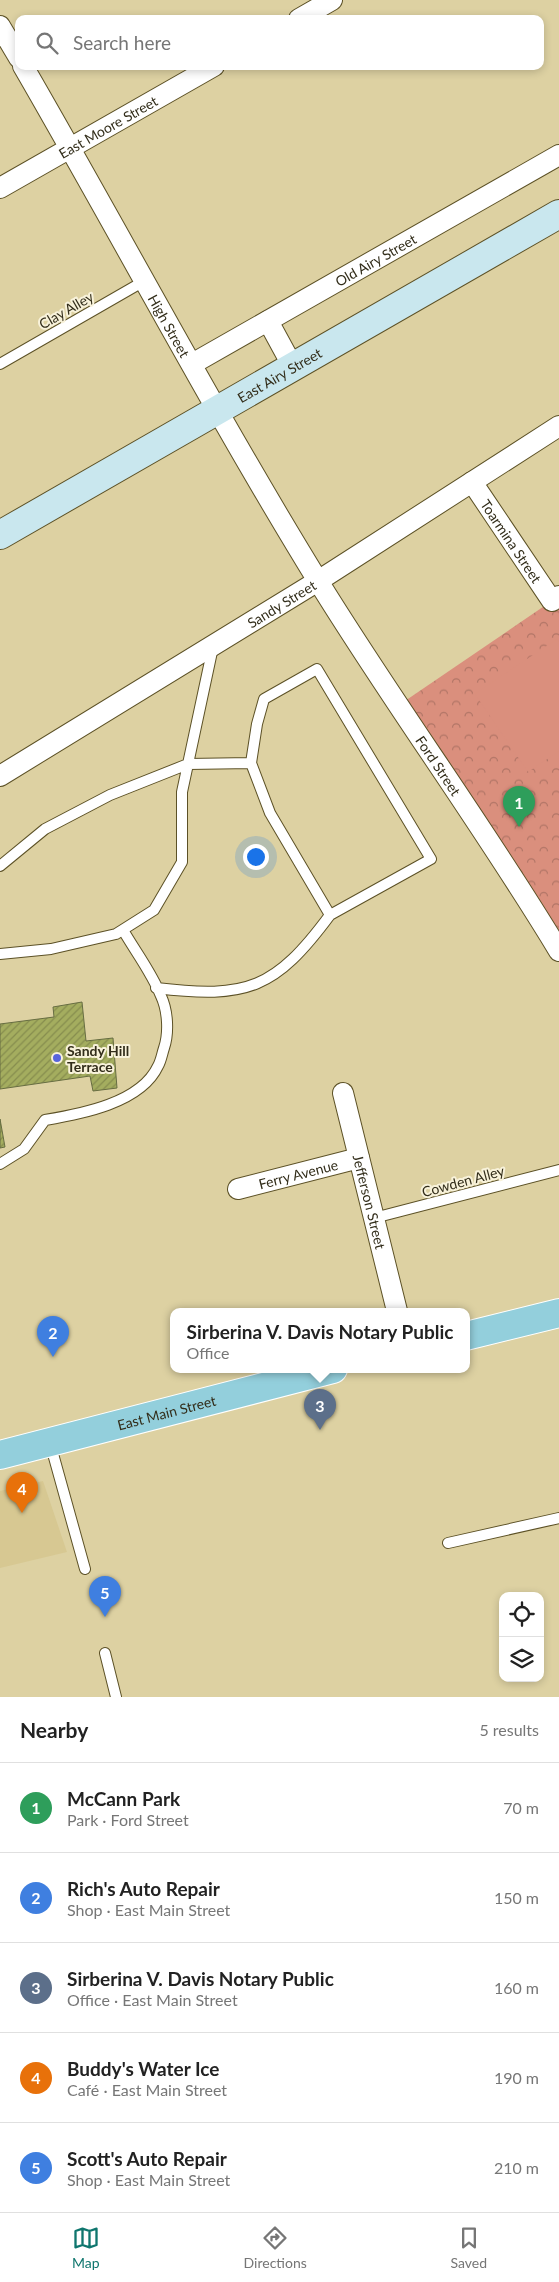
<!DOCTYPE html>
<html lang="en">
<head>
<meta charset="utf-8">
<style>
	body { margin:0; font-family:Lato,sans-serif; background:#f6f6f6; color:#222 }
	.controls { position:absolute; right:15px; bottom:15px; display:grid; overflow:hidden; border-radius:10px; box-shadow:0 2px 8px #0003 }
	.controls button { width:45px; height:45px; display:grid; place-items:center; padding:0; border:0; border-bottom:1px solid #e0e0e0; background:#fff; color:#222; font:25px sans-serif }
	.you { position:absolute; left:255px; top:856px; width:18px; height:18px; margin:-12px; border:4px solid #fff; border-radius:50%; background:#1a73e8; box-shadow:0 0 0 8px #1a73e833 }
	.badge { display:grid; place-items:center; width:32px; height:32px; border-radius:50%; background:#0f766e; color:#fff; font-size:16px; font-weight:700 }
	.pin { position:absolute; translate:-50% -41px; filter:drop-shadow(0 1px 2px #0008) }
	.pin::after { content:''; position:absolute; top:26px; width:18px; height:15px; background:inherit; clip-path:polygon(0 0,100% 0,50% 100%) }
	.popup { position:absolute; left:170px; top:1308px; width:300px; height:65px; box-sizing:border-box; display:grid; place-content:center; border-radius:10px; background:#fff; filter:drop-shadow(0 1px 4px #0005); font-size:16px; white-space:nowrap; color:#767676 }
	.popup b { font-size:19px; color:#222 }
	.popup::after { content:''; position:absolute; left:50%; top:100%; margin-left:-10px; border:10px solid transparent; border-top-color:#fff }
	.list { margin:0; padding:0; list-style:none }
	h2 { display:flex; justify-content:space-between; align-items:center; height:65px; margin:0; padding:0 20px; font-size:21px }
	h2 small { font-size:16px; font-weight:400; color:#767676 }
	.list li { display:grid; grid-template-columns:32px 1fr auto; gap:15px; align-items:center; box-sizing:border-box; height:90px; padding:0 20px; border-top:1px solid #e0e0e0 }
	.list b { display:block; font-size:19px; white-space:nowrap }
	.list p { margin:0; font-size:16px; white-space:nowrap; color:#767676 }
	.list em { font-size:16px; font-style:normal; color:#767676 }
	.icon { flex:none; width:28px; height:28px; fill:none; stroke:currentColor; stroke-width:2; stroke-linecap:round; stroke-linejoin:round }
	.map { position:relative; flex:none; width:559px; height:1697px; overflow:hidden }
	.search { position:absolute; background:#fff; box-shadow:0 2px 8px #0003; left:15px; right:15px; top:15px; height:55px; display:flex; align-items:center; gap:12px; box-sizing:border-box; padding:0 18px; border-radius:10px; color:#767676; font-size:19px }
	.sheet { height:515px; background:#fff }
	nav { display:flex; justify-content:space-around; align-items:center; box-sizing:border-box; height:70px; border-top:1px solid #e0e0e0; background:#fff; font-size:14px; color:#767676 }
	nav a { display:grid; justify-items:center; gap:2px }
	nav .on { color:#0f766e }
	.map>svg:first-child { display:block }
</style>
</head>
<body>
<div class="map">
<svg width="559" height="1697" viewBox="0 0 559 1697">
	<defs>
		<pattern id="park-crowns" width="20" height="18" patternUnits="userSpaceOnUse" patternTransform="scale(1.25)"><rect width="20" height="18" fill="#da8f7d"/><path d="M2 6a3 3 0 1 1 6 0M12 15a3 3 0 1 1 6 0" fill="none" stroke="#b17566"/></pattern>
		<pattern id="building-hatch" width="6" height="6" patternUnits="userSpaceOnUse" patternTransform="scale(1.25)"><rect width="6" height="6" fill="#a4ad5f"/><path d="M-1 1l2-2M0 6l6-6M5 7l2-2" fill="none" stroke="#868d4e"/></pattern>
	</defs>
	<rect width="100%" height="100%" fill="#ddd1a2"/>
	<!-- built -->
	<path fill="#d7c892" d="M43 1481 67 1552 0 1568V1491Z"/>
	<!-- park -->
	<path fill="url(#park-crowns)" d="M559 596V951L399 705Z"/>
	<!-- garden -->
	<path fill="#da8f7d" d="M557 639 559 642V751L528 772 475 694Z"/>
	<!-- building -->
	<path fill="url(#building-hatch)" stroke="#676d42" d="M82 1002 86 1041 113 1038 117 1088 93 1091 90 1076 0 1089V1024L54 1017 53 1007Z
		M0 1119 5 1147 0 1148Z"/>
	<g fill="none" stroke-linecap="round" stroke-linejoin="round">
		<defs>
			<path id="lane" d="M0 364 146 280
				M251 763 257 724 264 699 317 669 431 859 330 915
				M0 866 45 829 110 795 188 764 251 763 270 813 330 915C275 989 248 999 156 988
				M0 954 51 949 116 934 154 910 182 862V792L213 647
				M0 1164 24 1149 45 1120C81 1114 141 1103 158 1066 161 1061 162 1054 164 1048 169 1033 168 1011 161 996 152 973 135 951 123 930
				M374 1218 559 1170
				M50 1443 85 1569
				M448 1543 559 1518
				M105 1653 116 1697"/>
			<g id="street">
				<path d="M299 19 332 0"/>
				<path d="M0 26 19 58"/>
				<path id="s1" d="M23 66C122 237 214 412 318 581 395 706 483 825 559 951"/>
				<path id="s2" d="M0 188 214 66"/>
				<path d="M268 321 293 367"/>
				<path id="s3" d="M192 364 559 155"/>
				<path id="s4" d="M472 482 552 601 559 596"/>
				<path id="s5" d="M0 776 318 581 559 426"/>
				<path id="s6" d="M343 1093 397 1311"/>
				<path id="s7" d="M238 1189 359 1158"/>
			</g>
			<g id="secondary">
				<path id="s8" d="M0 535 559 214"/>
			</g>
			<g id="primary">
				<path d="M466 1336 559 1313"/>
				<path id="s9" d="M0 1455 333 1369"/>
			</g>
		</defs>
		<!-- lane casing -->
		<use href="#lane" stroke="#5c5126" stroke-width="12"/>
		<!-- street casing -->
		<use href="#street" stroke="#5c5126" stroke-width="22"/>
		<!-- secondary casing -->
		<use href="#secondary" stroke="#5c5126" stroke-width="30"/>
		<!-- primary casing -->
		<use href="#primary" stroke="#fff" stroke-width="30"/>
		<!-- lane -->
		<use href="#lane" stroke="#fff" stroke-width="10"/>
		<!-- street -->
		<use href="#street" stroke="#fff" stroke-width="20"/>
		<!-- secondary -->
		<use href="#secondary" stroke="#c9e7ee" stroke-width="28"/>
		<!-- primary -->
		<use href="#primary" stroke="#93cfdc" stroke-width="28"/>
	</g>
	<!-- markers -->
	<circle fill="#5865dc" stroke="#f8f2da" stroke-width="2" cx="57" cy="1058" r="5"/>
	<g text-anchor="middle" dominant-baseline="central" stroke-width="4" stroke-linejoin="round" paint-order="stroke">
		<!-- street labels -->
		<g font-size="14" fill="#322d1a" stroke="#f8f2da">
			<text stroke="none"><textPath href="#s2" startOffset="124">East Moore Street</textPath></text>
			<text stroke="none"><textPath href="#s3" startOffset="211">Old Airy Street</textPath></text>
			<text transform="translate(66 310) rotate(-30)">Clay Alley</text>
			<text stroke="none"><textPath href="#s1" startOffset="298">High Street</textPath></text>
			<text stroke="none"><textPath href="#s8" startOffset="322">East Airy Street</textPath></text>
			<text stroke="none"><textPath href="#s4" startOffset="71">Toarmina Street</textPath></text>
			<text stroke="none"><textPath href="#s5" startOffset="330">Sandy Street</textPath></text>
			<text stroke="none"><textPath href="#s1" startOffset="814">Ford Street</textPath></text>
			<text stroke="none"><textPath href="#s7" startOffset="62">Ferry Avenue</textPath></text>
			<text transform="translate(463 1181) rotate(-15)">Cowden Alley</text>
			<text stroke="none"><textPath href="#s6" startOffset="112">Jefferson Street</textPath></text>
			<text stroke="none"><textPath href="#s9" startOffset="172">East Main Street</textPath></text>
		</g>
		<!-- poi labels -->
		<g font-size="14" font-weight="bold" fill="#322d1a" stroke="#f8f2da" text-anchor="start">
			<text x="67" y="1050">Sandy Hill<tspan x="67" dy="16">Terrace</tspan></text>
		</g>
	</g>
</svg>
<div class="controls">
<button><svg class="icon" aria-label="locate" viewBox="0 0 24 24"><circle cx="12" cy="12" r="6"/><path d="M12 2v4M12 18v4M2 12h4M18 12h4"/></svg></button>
<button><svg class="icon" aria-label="layers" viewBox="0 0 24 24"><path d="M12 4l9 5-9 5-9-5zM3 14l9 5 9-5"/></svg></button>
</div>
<div class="you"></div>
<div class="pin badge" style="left:519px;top:827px;background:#2e9e5b">1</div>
<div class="pin badge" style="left:53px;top:1357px;background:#3f7fe0">2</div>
<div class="pin badge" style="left:320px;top:1430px;background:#5c6f8a">3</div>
<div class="popup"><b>Sirberina V. Davis Notary Public</b>Office</div>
<div class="pin badge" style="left:22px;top:1513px;background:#e8710a">4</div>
<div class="pin badge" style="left:105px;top:1617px;background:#3f7fe0">5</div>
<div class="search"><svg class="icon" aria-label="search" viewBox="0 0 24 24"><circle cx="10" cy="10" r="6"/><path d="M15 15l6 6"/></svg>Search here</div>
</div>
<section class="sheet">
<h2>Nearby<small>5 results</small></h2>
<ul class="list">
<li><span class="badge" style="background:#2e9e5b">1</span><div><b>McCann Park</b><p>Park · Ford Street</p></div><em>70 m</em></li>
<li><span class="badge" style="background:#3f7fe0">2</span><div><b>Rich's Auto Repair</b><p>Shop · East Main Street</p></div><em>150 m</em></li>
<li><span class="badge" style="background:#5c6f8a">3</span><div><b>Sirberina V. Davis Notary Public</b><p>Office · East Main Street</p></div><em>160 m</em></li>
<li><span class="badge" style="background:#e8710a">4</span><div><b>Buddy's Water Ice</b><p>Café · East Main Street</p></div><em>190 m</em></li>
<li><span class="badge" style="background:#3f7fe0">5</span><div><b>Scott's Auto Repair</b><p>Shop · East Main Street</p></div><em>210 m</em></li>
</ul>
</section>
<nav>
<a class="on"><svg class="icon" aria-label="map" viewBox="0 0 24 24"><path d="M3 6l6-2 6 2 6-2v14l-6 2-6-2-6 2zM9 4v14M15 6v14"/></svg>Map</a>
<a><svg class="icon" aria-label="directions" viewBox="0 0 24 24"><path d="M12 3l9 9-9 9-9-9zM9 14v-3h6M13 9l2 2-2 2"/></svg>Directions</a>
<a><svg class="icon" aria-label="saved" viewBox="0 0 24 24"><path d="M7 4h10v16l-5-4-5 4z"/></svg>Saved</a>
</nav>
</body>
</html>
